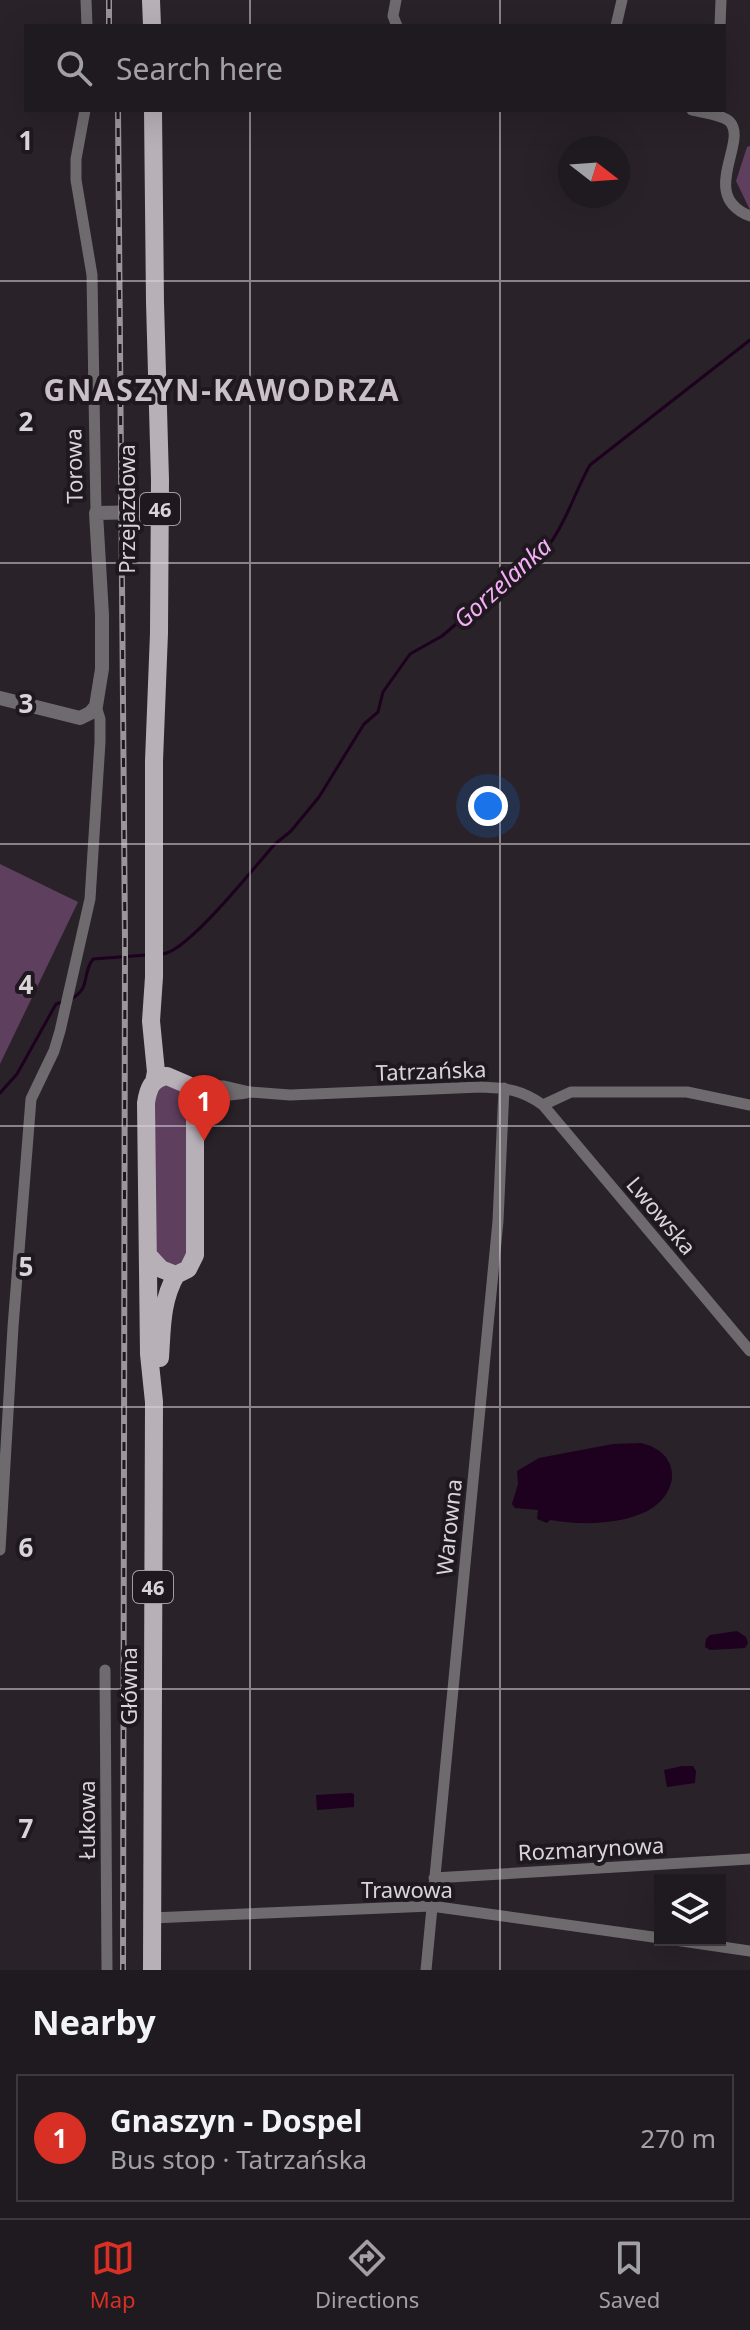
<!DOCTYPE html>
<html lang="en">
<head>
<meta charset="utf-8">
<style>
	body { margin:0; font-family:"Noto Sans",sans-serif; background:#2c272c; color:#f1f3f6 }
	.controls { position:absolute; right:24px; bottom:24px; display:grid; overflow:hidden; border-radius:0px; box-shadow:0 8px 32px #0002 }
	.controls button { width:72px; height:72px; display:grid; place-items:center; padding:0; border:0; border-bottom:2px solid #3c383d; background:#1f1a1f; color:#f1f3f6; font:40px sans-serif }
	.compass { position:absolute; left:558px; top:136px; width:72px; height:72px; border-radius:50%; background:#1f1a1f; box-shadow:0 8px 32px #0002; rotate:107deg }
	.you { position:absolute; left:488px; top:806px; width:28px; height:28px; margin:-20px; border:6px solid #fff; border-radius:50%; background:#1a73e8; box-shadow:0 0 0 12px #1a73e833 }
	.badge { display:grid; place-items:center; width:52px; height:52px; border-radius:50%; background:#d93025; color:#fff; font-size:26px; font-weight:700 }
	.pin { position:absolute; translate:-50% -66px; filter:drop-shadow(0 2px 4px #0008) }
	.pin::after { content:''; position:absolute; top:42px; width:28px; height:24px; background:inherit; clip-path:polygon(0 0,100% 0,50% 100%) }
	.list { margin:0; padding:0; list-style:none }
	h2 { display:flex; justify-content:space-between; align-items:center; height:104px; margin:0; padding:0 32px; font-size:34px }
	h2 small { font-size:26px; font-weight:400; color:#a1a1a4 }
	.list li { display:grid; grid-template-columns:52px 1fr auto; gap:24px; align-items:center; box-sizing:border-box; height:128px; margin:0 16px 16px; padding:0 16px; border:2px solid #3c383d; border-radius:0px }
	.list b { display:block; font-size:30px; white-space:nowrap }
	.list p { margin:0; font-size:26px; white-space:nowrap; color:#a1a1a4 }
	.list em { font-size:26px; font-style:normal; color:#a1a1a4 }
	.icon { flex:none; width:44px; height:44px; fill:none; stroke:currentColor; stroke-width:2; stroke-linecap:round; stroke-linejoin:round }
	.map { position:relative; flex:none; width:750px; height:1970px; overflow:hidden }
	.search { position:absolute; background:#1f1a1f; box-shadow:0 8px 32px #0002; left:24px; right:24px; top:24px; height:88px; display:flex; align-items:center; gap:20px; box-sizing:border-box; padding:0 28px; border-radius:0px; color:#a1a1a4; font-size:30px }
	.sheet { height:248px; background:#1f1a1f }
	nav { display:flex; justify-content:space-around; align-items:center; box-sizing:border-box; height:112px; border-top:2px solid #3c383d; background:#1f1a1f; font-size:22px; color:#a1a1a4 }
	nav a { display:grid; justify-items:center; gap:4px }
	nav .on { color:#d93025 }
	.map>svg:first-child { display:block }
</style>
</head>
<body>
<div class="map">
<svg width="750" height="1970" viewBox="0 0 750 1970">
	<rect width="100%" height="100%" fill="#292229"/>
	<!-- green -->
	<path fill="#5e3f5e" d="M750 146V210L736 181 747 147Z
		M0 864 78 902 0 1064Z
		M163 1084C178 1087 182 1090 187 1105L191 1244 182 1261 173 1269 163 1264 154 1249 150 1106Z"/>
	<!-- water -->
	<path fill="#1d011f" d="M641 1443C684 1453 680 1497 643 1513 615 1525 579 1525 550 1520L547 1523 537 1519 538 1510 515 1508 512 1504 518 1484 517 1471 539 1458 613 1444Z
		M737 1631 746 1637 748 1643 745 1648 710 1650 705 1647 706 1639 710 1635Z
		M682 1766H693L696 1771 695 1783 667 1787 664 1770Z
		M351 1793 354 1794V1807L317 1810 316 1795Z"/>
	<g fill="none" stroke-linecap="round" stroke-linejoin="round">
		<!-- stream -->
		<path stroke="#1d011f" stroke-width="3" d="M162 954C187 953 255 866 275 844L291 831 319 797 364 724 378 712 383 692 410 654 442 636 549 545C567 521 575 491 590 465L750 340
			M69 1000C92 989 81 975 93 959L146 955
			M0 1093 17 1074 56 1004 62 1002"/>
		<!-- minor -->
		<path stroke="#6e6a6d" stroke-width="11" d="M86 0 87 26
			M396 0 393 16 397 26
			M616 26 622 0
			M720 26 721 0
			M85 110 76 159V180L92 275 96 513
			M692 110C703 113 720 114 729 121 750 141 697 195 750 216
			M188 1085 224 1086 250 1092 290 1095 481 1087C507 1088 522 1090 543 1105L750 1351
			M543 1105 571 1092H687L750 1105
			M196 1110C208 1094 227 1096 246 1093
			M0 1550 13 1327 31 1099 54 1051 60 1031 90 899 100 742V719L96 706
			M105 1670 107 1970
			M434 1878 750 1859
			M152 1918 431 1906 660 1938
			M675 1940 750 1951
			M426 1970 498 1221 504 1088"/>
		<!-- tertiary -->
		<path stroke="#6e6a6d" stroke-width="14" d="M0 698 80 718 90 713 96 706 102 669V615L96 513 150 512"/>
		<!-- primary -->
		<path stroke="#b7b0b7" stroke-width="18" d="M151 0 152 26
			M153 110 155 302 160 480 159 633 154 761V977L151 1021 156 1072 154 1082
			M149 1256 161 1269 176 1275 188 1269 195 1255V1102L188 1085 167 1076C152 1078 148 1089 146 1103L149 1354 154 1402 152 1970
			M160 1358C162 1329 161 1301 176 1275"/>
		<defs>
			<path id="rail" d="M109 0V26
				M118 110 125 939 123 1970"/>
		</defs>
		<!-- rail casing -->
		<use href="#rail" stroke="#9a959a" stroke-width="6"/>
		<!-- rail -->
		<use href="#rail" stroke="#1f191f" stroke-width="3" stroke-dasharray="9" stroke-linecap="butt"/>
	</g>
	<!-- grid -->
	<path fill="none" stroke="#d8d4d8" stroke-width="2" stroke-opacity="0.55" d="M250 0V26M500 0V26M250 110V1970M500 110V1970M0 281H750M0 563H750M0 844H750M0 1126H750M0 1407H750M0 1689H750"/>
	<g text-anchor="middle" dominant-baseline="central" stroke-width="8" stroke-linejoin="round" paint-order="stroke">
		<!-- shield labels -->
		<g fill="#1f191f" stroke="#a09ca0" stroke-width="2">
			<rect x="140" y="493" width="40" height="32" rx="6"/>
			<rect x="133" y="1571" width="40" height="32" rx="6"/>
		</g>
		<g font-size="20" font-weight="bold" fill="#d8d4d8">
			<text x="160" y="509">46</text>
			<text x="153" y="1587">46</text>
		</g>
		<!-- street labels -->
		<g font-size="22" fill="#d8d4d8" stroke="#1f191f">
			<text transform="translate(73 466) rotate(-91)">Torowa</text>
			<text transform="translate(126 509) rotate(-90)">Przejazdowa</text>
			<text transform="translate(431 1070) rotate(-2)">Tatrzańska</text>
			<text transform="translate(662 1215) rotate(50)">Lwowska</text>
			<text transform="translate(448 1527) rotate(-84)">Warowna</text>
			<text transform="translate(128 1686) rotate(-90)">Główna</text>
			<text transform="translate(86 1820) rotate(-90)">Łukowa</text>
			<text transform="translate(591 1848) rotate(-3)">Rozmarynowa</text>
			<text x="407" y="1889">Trawowa</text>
		</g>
		<!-- water labels -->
		<g font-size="24" font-style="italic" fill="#f5aff7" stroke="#1f191f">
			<text transform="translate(502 582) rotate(-42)">Gorzelanka</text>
		</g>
		<!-- district labels -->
		<g font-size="30" font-weight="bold" letter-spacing="2" fill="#c9c0c9" stroke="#1f191f">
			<text x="222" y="389">GNASZYN-KAWODRZA</text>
		</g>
	</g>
	<g font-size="26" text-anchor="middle" font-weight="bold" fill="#d8d4d8" stroke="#1f191f" stroke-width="8" stroke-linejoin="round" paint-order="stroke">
		<text x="26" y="150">1</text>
		<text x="26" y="431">2</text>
		<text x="26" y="713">3</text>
		<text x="26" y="994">4</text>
		<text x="26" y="1276">5</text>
		<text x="26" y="1557">6</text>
		<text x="26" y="1838">7</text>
	</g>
</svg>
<div class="controls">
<button><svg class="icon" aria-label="layers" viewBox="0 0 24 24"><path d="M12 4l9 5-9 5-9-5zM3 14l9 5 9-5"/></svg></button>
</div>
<svg class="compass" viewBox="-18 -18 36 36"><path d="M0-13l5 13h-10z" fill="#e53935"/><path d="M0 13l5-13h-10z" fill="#a1a1a4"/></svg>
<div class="you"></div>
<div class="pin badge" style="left:204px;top:1141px">1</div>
<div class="search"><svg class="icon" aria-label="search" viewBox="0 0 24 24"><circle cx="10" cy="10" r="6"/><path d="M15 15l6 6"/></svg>Search here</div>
</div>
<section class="sheet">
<h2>Nearby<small></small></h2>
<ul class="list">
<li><span class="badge">1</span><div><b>Gnaszyn - Dospel</b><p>Bus stop · Tatrzańska</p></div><em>270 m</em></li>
</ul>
</section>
<nav>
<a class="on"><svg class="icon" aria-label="map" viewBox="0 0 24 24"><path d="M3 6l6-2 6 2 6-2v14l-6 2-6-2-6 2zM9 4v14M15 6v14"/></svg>Map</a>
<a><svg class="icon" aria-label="directions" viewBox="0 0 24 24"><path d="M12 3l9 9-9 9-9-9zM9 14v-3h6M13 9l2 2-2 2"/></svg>Directions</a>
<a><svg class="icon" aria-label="saved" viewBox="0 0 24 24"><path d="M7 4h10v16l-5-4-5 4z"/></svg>Saved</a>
</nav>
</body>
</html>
